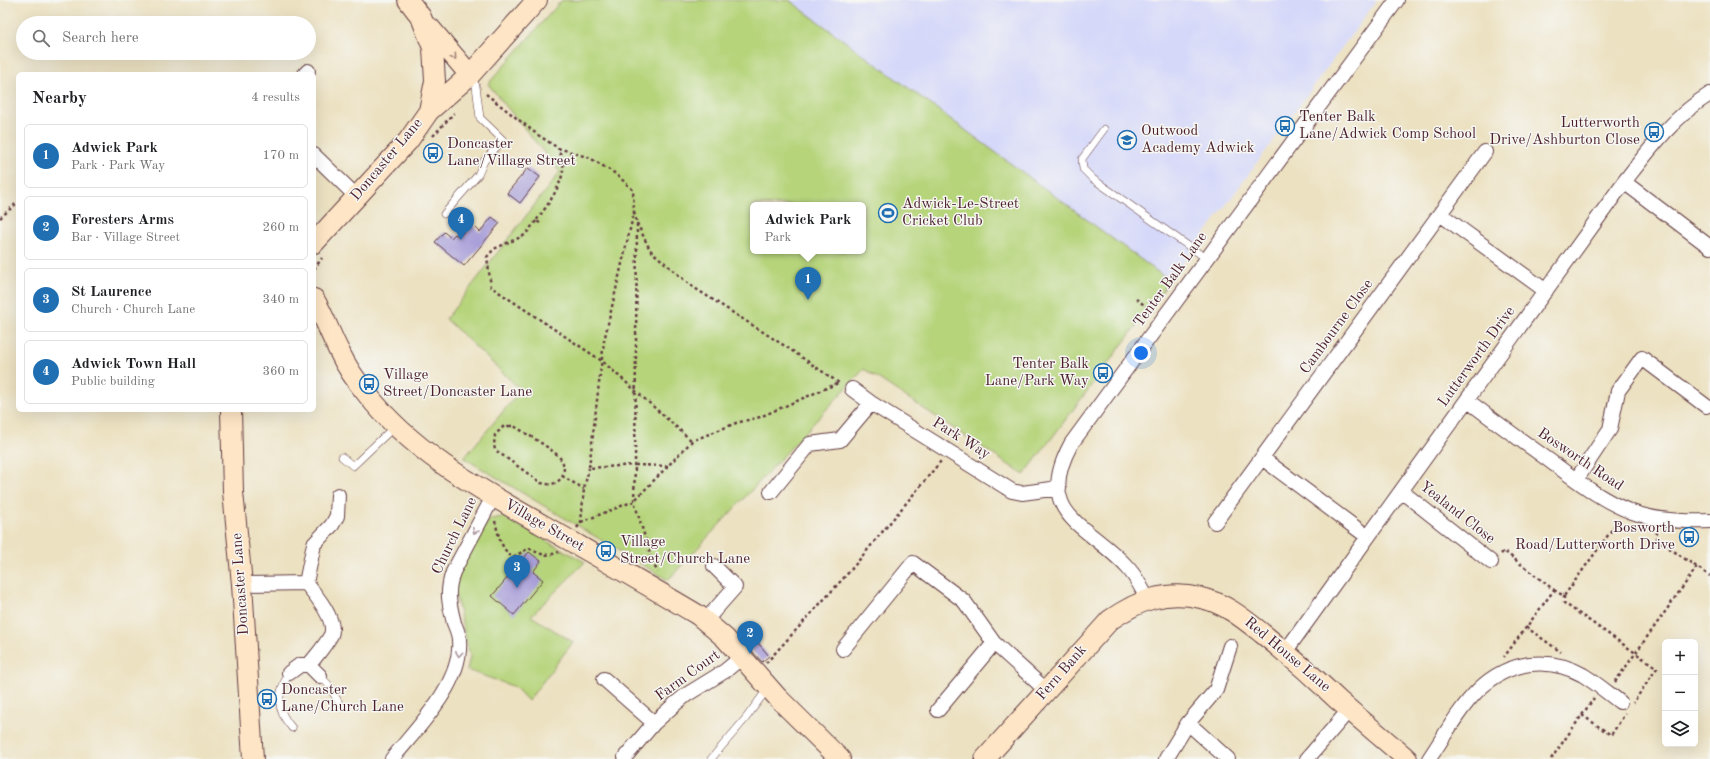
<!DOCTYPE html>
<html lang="en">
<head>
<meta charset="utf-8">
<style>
	body { margin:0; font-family:"Old Standard TT",serif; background:#f2f2f2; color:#202124 }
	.controls { position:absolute; right:12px; bottom:12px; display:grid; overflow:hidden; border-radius:6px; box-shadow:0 4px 16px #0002 }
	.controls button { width:36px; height:36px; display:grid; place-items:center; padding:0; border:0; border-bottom:1px solid #e0e0e0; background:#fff; color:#202124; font:20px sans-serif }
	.you { position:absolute; left:1141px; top:353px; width:14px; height:14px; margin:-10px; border:3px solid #fff; border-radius:50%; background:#1a73e8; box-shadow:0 0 0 6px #1a73e833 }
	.badge { display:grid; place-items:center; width:26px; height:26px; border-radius:50%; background:#1f6fb2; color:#fff; font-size:13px; font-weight:700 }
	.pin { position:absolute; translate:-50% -33px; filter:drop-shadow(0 1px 2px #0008) }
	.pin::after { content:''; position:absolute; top:21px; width:14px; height:12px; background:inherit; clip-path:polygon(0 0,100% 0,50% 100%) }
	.popup { position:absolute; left:750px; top:202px; width:116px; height:52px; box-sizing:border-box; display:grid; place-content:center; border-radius:6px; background:#fff; filter:drop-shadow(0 1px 3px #0005); font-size:13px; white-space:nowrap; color:#757577 }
	.popup b { font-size:15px; color:#202124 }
	.popup::after { content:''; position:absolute; left:50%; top:100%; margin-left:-8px; border:8px solid transparent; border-top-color:#fff }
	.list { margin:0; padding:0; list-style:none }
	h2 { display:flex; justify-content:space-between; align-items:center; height:52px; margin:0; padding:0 16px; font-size:17px }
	h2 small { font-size:13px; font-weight:400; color:#757577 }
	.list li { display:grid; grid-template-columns:26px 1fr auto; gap:12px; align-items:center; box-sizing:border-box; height:64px; margin:0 8px 8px; padding:0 8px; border:1px solid #e0e0e0; border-radius:6px }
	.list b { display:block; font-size:15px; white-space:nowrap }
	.list p { margin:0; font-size:13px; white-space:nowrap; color:#757577 }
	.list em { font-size:13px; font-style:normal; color:#757577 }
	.icon { flex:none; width:22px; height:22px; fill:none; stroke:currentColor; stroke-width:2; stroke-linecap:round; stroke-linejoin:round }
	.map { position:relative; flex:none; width:1710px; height:759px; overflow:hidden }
	.search { position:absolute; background:#fff; box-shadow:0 4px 16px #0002; left:16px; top:16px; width:300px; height:44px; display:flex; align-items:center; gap:10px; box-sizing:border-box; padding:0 14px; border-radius:22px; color:#757577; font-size:15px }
	.panel { position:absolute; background:#fff; box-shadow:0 4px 16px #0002; left:16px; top:72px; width:300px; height:340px; border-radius:6px }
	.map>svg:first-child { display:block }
</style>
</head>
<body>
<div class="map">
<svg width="1710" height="759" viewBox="0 0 1710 759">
	<rect width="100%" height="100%" fill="#f6f6f2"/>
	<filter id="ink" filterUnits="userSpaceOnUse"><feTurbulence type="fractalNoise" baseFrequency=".025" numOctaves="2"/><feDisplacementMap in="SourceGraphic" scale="8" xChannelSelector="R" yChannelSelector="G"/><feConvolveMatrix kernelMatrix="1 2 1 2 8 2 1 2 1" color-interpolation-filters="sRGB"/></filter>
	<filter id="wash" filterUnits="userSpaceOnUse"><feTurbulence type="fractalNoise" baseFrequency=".012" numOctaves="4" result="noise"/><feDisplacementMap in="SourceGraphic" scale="16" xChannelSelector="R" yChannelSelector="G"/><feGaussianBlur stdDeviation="0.9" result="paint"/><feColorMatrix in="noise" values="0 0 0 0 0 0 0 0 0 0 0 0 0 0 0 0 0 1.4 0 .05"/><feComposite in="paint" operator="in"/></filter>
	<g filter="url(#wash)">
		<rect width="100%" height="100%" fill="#ece1c1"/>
		<!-- built -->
		<path fill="#d5d8f9" d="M789 0H1377L1170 281Z"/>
		<!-- green -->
		<path fill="#b6d47a" stroke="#807a52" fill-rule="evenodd" d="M562 0H789L1170 281 1024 475 864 369 668 580 464 458 521 390 446 319 560 172 488 84ZM753 205H863V251H753Z
			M503 517 585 562 531 616 573 642 528 701 515 687 467 670 470 657 453 584 483 528 490 519Z"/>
		<g id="blocks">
			<!-- building -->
			<path fill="#a89ed8" d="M528 168 540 177 520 203 507 193Z
				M492 217 500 223 464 266 435 242 444 232 451 238 455 234 459 237 471 223 480 232Z
				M529 552 541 561 533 572 543 580 514 615 492 596Z
				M750 633 769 656 762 662 742 640Z"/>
		</g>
	</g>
	<g filter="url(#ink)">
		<use href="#blocks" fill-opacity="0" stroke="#623c42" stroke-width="1"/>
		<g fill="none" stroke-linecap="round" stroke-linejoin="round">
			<defs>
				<path id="lane" d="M1104 129 1082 159 1083 169 1093 179 1207 259
					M444 214 478 175 484 161 503 140 480 118 476 86 471 77
					M342 457 353 466 394 427
					M289 673C277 694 275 709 292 728
					M320 676 328 684 339 703
					M711 759 746 718 768 688"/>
				<path id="street" d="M305 74 308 71
					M314 155 357 197
					M1624 182 1710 247
					M1440 214 1546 291
					M852 389 871 403 1012 491 1022 493 1059 488
					M1467 400C1494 421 1522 441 1550 461 1576 480 1602 501 1632 512 1657 521 1684 522 1710 521
					M1262 458 1368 537
					M1576 480 1610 429 1618 391 1642 358 1706 406
					M1401 491 1491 562
					M771 492 810 444 840 440 871 403
					M1215 522 1485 152
					M242 584 306 583
					M1147 599C1142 588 1136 577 1128 568 1090 525 1032 516 1071 444L1397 0
					M705 621 735 587 714 566
					M843 649 913 563 964 601 994 643 1047 691
					M1285 652 1624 182C1649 150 1675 115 1710 94
					M309 665C316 656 325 646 331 635 337 620 315 594 306 583L314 544 332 525 337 516 338 495
					M289 673 300 665H309L320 676
					M604 679 654 723
					M938 710 994 643
					M1188 723 1228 759
					M625 757 654 723 675 704 686 695 725 671 742 657
					M392 759C417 728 463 683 459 640 459 634 456 628 454 623 449 603 446 592 453 572L493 497
					M1166 759 1188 723 1216 690 1230 646
					M1307 759 1349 710
					M1429 759C1456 719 1477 671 1530 664 1548 662 1567 666 1583 675 1596 683 1608 693 1620 702"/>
				<path id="secondary" d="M430 28 470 75
					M429 111 470 75 537 0
					M314 243 408 141 429 111 435 81 433 48 421 17 408 0
					M314 299C324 315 330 334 339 351 346 366 356 381 367 394 412 452 478 488 541 524 593 554 646 584 698 615L725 638 778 698 840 759
					M231 410 233 492 242 584 253 759
					M985 759 1110 620C1139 600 1165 590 1201 598 1225 603 1244 619 1263 634 1289 655 1314 677 1338 700 1361 720 1384 739 1407 759"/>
			</defs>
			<!-- lane casing -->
			<use href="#lane" stroke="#623c42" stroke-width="8"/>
			<!-- street casing -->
			<use href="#street" stroke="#623c42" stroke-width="16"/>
			<!-- secondary casing -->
			<use href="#secondary" stroke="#623c42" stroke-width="22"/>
			<!-- path -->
			<path stroke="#623c42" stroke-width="2.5" stroke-dasharray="3 3" stroke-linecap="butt" d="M486 94 538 135 558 148 590 158 616 174 633 190 634 212 604 341 589 468 635 465 637 223 634 212
				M433 136 454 113
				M0 218 18 202
				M536 221 525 235 494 249 487 257 491 287 602 361 692 441
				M540 223 536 221C547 206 565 182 563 164 563 159 560 153 558 148
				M637 223 650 250 690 285 791 350 839 383
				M314 269 322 258
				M1136 299 1153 311
				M509 426H514C525 433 553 449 560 458 565 464 565 472 561 478 556 485 549 485 541 483L495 450 494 445 495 435 503 427Z
				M668 466 635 465 634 501 692 441 736 423 760 417 838 383
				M562 476 584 489
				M495 521C498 533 501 551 513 557L529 548C541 555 546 557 559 552
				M581 522 634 501 653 564 658 572
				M577 528 581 522 584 489 589 468
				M1657 531 1656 539 1710 576
				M1501 554 1504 551 1554 590 1504 657
				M1554 590 1564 596 1619 520
				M1564 596V603L1657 668 1633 703
				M1526 627 1561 652
				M766 663 850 571 941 461
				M1615 682 1697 567
				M1582 715 1611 735 1625 714
				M1551 759 1594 698"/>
			<!-- lane -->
			<use href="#lane" stroke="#fff" stroke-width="7"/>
			<!-- street -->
			<use href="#street" stroke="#fff" stroke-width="14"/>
			<!-- secondary -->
			<use href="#secondary" stroke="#fde5c5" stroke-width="20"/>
		</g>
		<!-- one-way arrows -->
		<defs><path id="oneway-chevron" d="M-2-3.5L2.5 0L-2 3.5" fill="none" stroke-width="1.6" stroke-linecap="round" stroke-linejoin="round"/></defs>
		<use stroke="#a48278" href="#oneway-chevron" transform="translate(454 57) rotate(49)"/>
		<g stroke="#ae9aa0">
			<use href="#oneway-chevron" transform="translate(475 531) rotate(118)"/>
			<use href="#oneway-chevron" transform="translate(459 654) rotate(96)"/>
		</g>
	</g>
	<!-- icons -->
	<defs>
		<symbol id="bus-ring" viewBox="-11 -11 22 22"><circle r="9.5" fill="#f6f6f2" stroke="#1f6fb2" stroke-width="1.5"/><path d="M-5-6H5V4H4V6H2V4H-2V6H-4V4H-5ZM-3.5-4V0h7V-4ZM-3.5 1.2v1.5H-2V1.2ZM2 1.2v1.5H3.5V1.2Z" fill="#1f6fb2"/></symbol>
		<symbol id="school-ring" viewBox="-11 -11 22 22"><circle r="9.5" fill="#f6f6f2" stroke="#1f6fb2" stroke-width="1.5"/><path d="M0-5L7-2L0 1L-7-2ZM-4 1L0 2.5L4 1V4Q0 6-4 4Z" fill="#1f6fb2"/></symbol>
		<symbol id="stadium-ring" viewBox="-11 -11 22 22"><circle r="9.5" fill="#f6f6f2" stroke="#1f6fb2" stroke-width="1.5"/><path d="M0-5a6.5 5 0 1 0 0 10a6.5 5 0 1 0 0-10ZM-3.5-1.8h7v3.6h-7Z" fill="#1f6fb2"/></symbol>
	</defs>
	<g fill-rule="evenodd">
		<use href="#bus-ring" x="1274" y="115" width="22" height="22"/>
		<use href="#bus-ring" x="1643" y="121" width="22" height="22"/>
		<use href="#school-ring" x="1116" y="129" width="22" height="22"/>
		<use href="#bus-ring" x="422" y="142" width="22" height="22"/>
		<use href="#stadium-ring" x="877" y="202" width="22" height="22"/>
		<use href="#bus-ring" x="1092" y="362" width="22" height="22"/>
		<use href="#bus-ring" x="358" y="373" width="22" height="22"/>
		<use href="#bus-ring" x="1678" y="526" width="22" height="22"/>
		<use href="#bus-ring" x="595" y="540" width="22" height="22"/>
		<use href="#bus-ring" x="256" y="688" width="22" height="22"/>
	</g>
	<g text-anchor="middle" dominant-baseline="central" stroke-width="3" stroke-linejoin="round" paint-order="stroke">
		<!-- poi labels -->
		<g font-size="15" fill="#4a1f2b" stroke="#f6f6f2" text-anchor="start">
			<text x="1299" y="117">Tenter Balk<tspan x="1299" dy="17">Lane/Adwick Comp School</tspan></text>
			<text x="1640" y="123" text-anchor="end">Lutterworth<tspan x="1640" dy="17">Drive/Ashburton Close</tspan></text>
			<text x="1141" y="131">Outwood<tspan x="1141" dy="17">Academy Adwick</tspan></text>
			<text x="447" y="144">Doncaster<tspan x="447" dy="17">Lane/Village Street</tspan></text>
			<text x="902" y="204">Adwick-Le-Street<tspan x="902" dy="17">Cricket Club</tspan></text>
			<text x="1089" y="364" text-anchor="end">Tenter Balk<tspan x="1089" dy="17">Lane/Park Way</tspan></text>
			<text x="383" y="375">Village<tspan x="383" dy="17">Street/Doncaster Lane</tspan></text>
			<text x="1675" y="528" text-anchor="end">Bosworth<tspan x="1675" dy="17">Road/Lutterworth Drive</tspan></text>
			<text x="620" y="542">Village<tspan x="620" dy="17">Street/Church Lane</tspan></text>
			<text x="281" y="690">Doncaster<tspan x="281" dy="17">Lane/Church Lane</tspan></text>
		</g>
		<!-- street labels -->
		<g font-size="15" fill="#4a1f2b" stroke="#f6f6f2">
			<text transform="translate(387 160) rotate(-50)">Doncaster Lane</text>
			<text transform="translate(1171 280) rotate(-54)">Tenter Balk Lane</text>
			<text transform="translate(1337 327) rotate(-54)">Cambourne Close</text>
			<text transform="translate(1477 357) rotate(-54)">Lutterworth Drive</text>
			<text transform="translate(961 439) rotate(32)">Park Way</text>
			<text transform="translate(1580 460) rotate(34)">Bosworth Road</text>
			<text transform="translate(1457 513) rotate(38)">Yealand Close</text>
			<text transform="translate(544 526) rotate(30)">Village Street</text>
			<text transform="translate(455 536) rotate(-64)">Church Lane</text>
			<text transform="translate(241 584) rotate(-94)">Doncaster Lane</text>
			<text transform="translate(1287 655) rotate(40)">Red House Lane</text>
			<text transform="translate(1062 673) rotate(-49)">Fern Bank</text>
			<text transform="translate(688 676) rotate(-36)">Farm Court</text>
		</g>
	</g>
</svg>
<div class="controls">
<button>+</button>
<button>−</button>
<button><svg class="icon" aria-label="layers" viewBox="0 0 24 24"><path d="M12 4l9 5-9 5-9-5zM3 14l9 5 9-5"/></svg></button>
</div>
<div class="you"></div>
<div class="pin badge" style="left:808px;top:300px">1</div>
<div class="popup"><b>Adwick Park</b>Park</div>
<div class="pin badge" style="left:750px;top:654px">2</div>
<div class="pin badge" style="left:517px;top:588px">3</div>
<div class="pin badge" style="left:461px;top:240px">4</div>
<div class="search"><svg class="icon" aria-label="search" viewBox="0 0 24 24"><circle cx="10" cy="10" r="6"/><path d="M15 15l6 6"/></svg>Search here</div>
<section class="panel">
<h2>Nearby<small>4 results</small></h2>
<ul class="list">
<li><span class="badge">1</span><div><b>Adwick Park</b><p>Park · Park Way</p></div><em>170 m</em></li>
<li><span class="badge">2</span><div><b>Foresters Arms</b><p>Bar · Village Street</p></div><em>260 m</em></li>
<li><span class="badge">3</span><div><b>St Laurence</b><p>Church · Church Lane</p></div><em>340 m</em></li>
<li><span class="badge">4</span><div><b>Adwick Town Hall</b><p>Public building</p></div><em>360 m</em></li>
</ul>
</section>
</div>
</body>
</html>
